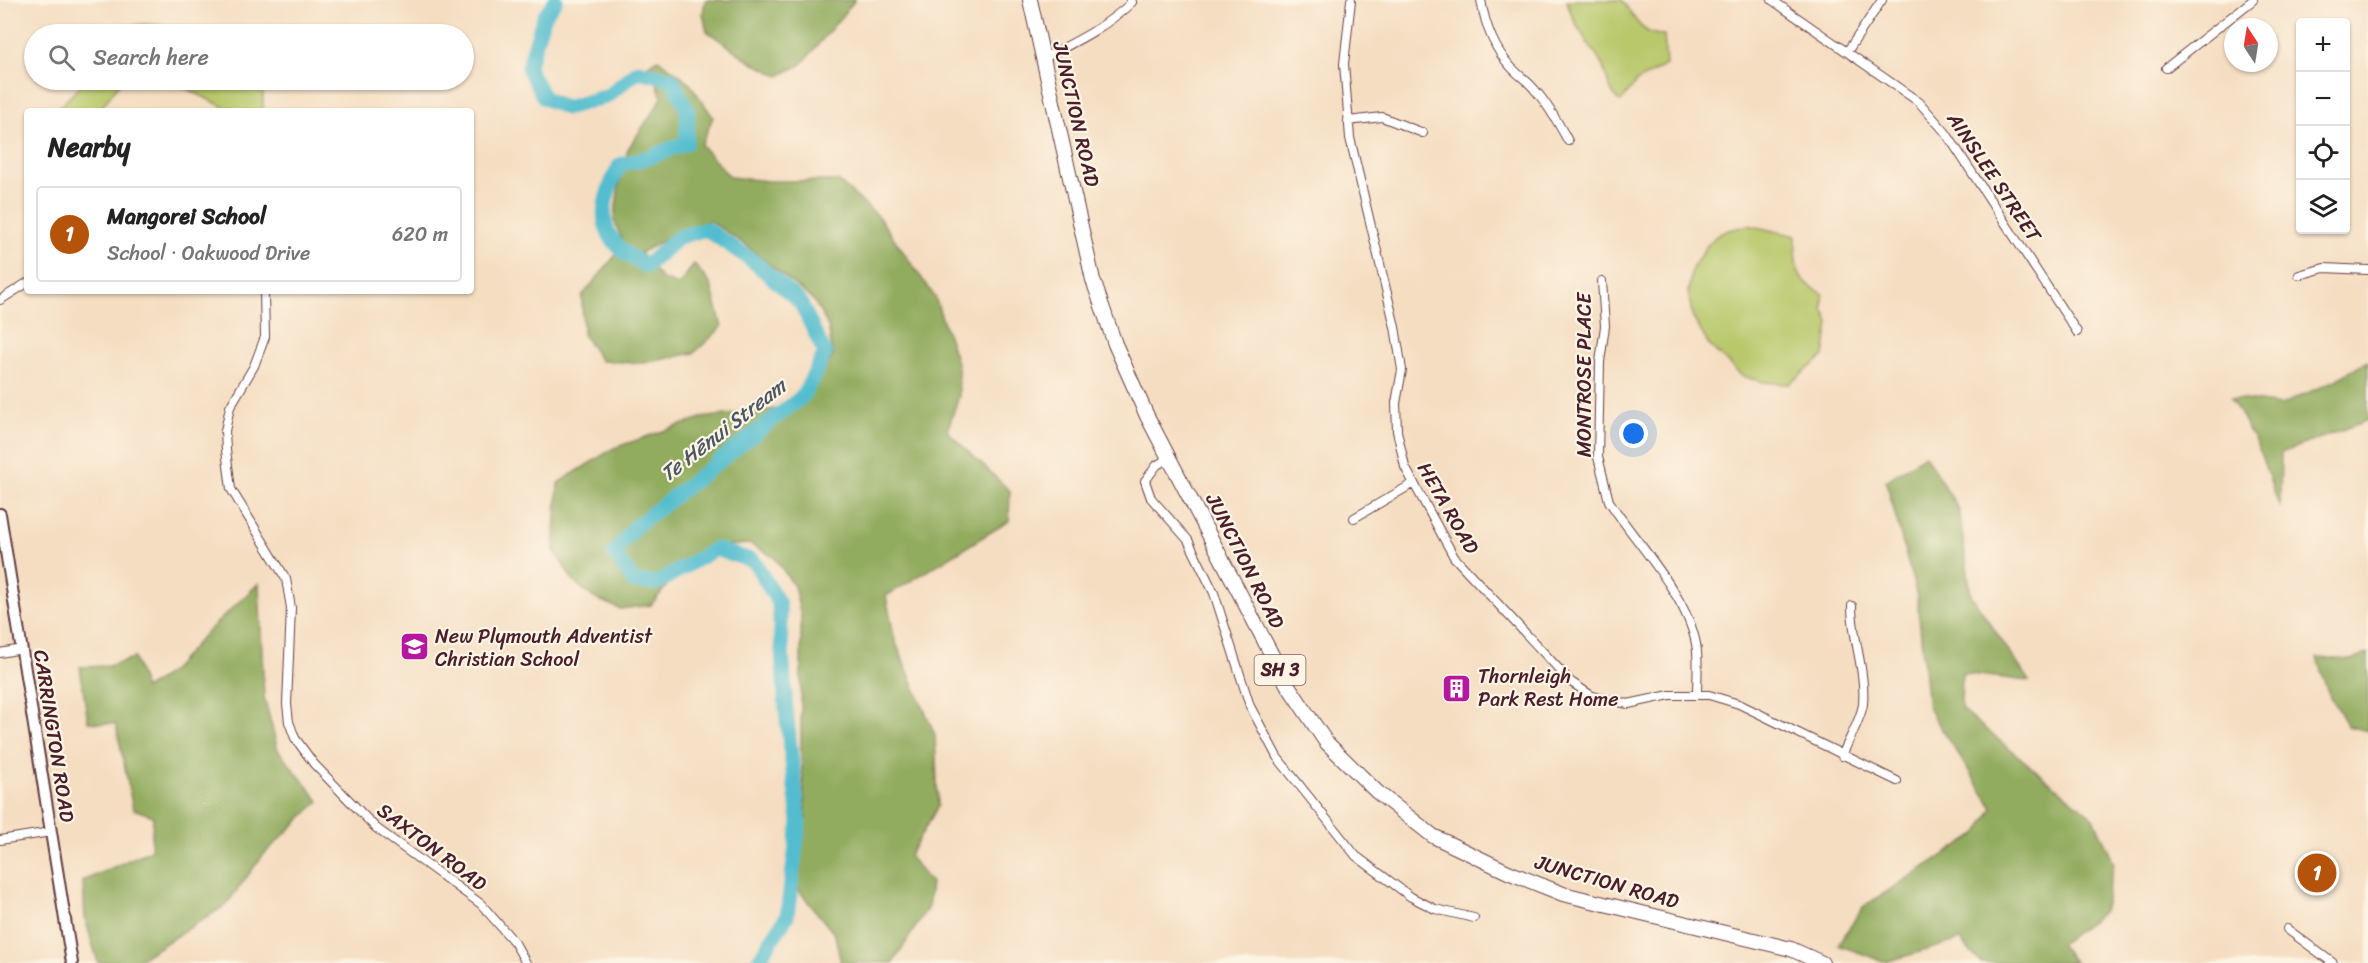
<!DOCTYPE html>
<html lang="en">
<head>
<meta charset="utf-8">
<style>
	body { margin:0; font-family:Sriracha,sans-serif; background:#f6f6f6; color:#222 }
	.controls { position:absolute; right:18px; top:18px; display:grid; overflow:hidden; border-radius:6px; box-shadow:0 2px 4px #0004 }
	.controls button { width:54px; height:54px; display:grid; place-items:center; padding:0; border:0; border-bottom:2px solid #e0e0e0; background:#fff; color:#222; font:30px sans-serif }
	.compass { position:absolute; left:2224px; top:18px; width:54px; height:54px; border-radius:50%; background:#fff; box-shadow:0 2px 4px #0004; rotate:348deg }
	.you { position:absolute; left:1634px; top:434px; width:21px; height:21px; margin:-15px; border:4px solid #fff; border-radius:50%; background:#1a73e8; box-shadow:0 0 0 9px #1a73e833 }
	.badge { display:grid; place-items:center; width:39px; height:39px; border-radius:50%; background:#b45309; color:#fff; font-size:20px; font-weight:700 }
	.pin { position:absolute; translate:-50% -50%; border:3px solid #fff; box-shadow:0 2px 6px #0006 }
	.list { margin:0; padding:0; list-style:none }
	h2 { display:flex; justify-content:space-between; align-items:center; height:78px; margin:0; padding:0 24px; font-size:26px }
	h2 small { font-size:20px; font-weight:400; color:#767676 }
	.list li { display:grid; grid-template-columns:39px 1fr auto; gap:18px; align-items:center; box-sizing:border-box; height:96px; margin:0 12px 12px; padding:0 12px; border:2px solid #e0e0e0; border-radius:6px }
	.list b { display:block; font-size:22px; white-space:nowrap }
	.list p { margin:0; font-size:20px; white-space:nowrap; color:#767676 }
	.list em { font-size:20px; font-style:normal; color:#767676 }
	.icon { flex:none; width:33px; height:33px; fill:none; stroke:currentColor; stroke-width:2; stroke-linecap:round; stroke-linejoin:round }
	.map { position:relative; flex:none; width:2368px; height:963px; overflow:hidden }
	.search { position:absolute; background:#fff; box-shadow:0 2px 4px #0004; left:24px; top:24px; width:450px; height:66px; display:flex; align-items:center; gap:15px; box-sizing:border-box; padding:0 21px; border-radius:33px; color:#767676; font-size:22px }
	.panel { position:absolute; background:#fff; box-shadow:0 2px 4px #0004; left:24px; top:108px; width:450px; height:186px; border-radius:6px }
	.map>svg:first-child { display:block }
</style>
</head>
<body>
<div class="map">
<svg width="2368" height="963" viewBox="0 0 2368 963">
	<rect width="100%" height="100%" fill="#fcf5e5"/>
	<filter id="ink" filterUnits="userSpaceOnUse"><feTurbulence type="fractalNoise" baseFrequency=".0167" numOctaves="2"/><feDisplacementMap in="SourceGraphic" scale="12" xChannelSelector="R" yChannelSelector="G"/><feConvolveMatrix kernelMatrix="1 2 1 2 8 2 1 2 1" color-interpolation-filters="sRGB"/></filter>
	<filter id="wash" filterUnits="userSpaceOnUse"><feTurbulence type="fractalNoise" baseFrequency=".008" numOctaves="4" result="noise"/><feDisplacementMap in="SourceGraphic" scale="24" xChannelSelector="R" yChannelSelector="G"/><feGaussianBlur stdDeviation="1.35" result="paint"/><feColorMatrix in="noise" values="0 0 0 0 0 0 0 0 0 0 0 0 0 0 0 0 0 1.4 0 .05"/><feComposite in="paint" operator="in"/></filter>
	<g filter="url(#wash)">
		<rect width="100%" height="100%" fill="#f5ddc1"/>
		<!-- green -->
		<path fill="#b8c86b" stroke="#81744b" stroke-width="1.5" d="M1567 0H1622C1634 17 1641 36 1664 35L1666 65 1636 82 1621 102C1606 91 1609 76 1600 61 1587 40 1573 25 1567 0Z
			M145 24 193 28 198 34H102L105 28Z
			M82 80H122L99 111H56L80 86Z
			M169 80H263V111H232Z
			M1748 225 1796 236C1795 267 1793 278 1823 294V309L1829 322 1824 356 1789 384 1763 382 1742 376 1709 345 1693 318 1688 292 1692 269 1705 248 1719 233Z"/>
		<!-- forest -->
		<path fill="#92ac5f" stroke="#6e6645" stroke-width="1.5" d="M705 0H855L802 64 779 76 751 62 707 31 703 14Z
			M658 59 688 81 713 117 701 145 730 177 768 181H838L878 216 935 297 958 366 959 396 947 431 1010 491 1009 521 886 596 895 641 935 735 938 806 909 856 931 883 928 907 893 963H841L835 935 797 888 806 817 801 756V616L794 586 774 557 750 544 720 546 683 566 651 605 620 609 594 598 574 582 554 550 558 483 614 448 701 418 785 408 815 382 833 356 828 326 814 301 747 246 710 221C687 226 661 242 640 253L662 279 679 285 694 264 711 285 722 327 694 353 644 363 601 361 583 334 582 296 624 245 614 220 619 185 628 149 662 98 656 80 631 76Z
			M2368 361V420L2281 453 2280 508 2258 447 2231 398 2281 405 2336 380Z
			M1925 455 1959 510 1971 595 2029 681 1962 673 1961 709 2094 818 2114 863 2103 912 2060 944 2075 963H1981L1960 940 1886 962 1838 945 1863 907 1978 833 1993 808 1928 708 1917 596 1886 481Z
			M259 583 264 697 278 750 319 801 263 855 226 905 134 963H98L85 918 83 881 151 850 153 816 133 809 116 724 88 722 80 667 108 666 134 658 145 689 171 672 203 636Z
			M2368 653V731L2348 726 2327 690 2317 658 2353 660Z"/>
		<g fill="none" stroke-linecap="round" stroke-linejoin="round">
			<!-- river -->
			<path stroke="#53bdcf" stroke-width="15" d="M556 0 544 16 528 68 544 98 566 108 607 96 638 71 672 79 688 112 686 143 650 157 620 165C595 211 597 241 646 266L679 237 706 229 754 262 800 302 825 353 803 396 636 526 614 553 634 582 657 583 715 549 754 561 779 604 786 711 799 822 787 916 757 963"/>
		</g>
	</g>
	<g filter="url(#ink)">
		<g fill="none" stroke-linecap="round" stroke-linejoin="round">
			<defs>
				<path id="street" d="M1351 0 1344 64 1350 138 1395 327 1402 370 1396 403 1397 431 1405 467 1454 557 1571 682 1592 696 1628 704 1670 695H1709L1739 704 1897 781
					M1481 0C1485 24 1494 49 1511 67 1518 75 1528 81 1535 90 1549 106 1558 122 1568 141
					M1772 0 1919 102 1946 133 2077 332
					M1847 52 1882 0
					M1044 58C1075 42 1106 27 1132 2L1131 0
					M2166 68 2253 0
					M1348 121 1382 117 1423 133
					M2299 275 2324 268 2368 270
					M1602 281 1605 326 1600 362 1598 457 1609 501C1636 543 1687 595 1696 644 1699 660 1697 679 1697 695
					M264 291 265 337 254 366 230 407 225 431 226 450 231 489 286 579 291 608 287 704 289 722 295 738 314 764 376 828 481 904 515 943 526 963
					M0 300 27 283
					M1170 458 1157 465 1145 481 1151 498 1188 540 1214 593 1250 706 1277 757 1356 856 1411 897 1435 909 1474 918
					M1354 518 1414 483
					M0 653 22 649
					M1842 756C1848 740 1861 720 1863 704 1866 671 1852 638 1852 606
					M0 840 51 832
					M2287 929 2333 963"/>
				<path id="secondary" d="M0 514 72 963"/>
				<path id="highway" d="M1030 0 1093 280 1115 344 1147 416 1287 684 1326 742 1377 792 1433 836 1508 872 1563 894 1791 949 1822 963"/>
			</defs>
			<!-- street casing -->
			<use href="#street" stroke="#643c42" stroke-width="10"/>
			<!-- secondary casing -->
			<use href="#secondary" stroke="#643c42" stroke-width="14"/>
			<!-- highway casing -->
			<use href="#highway" stroke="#643c42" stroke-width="16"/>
			<!-- street -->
			<use href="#street" stroke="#fff" stroke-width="8"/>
			<!-- secondary -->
			<use href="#secondary" stroke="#fff" stroke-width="10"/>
			<!-- highway -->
			<use href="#highway" stroke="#fff" stroke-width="14"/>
		</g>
	</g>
	<!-- icons -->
	<defs>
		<symbol id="school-square" viewBox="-11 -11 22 22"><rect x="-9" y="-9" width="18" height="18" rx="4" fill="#b5179e" stroke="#fcf5e5"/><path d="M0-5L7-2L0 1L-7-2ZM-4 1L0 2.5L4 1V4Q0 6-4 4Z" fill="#fff"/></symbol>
		<symbol id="building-square" viewBox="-11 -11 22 22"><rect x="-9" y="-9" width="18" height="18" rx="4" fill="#b5179e" stroke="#fcf5e5"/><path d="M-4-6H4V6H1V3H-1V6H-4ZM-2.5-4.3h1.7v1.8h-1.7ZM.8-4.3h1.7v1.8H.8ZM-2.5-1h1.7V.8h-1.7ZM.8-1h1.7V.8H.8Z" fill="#fff"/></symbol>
	</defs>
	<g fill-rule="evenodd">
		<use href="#school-square" x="398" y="630" width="33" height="33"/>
		<use href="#building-square" x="1440" y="672" width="33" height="33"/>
	</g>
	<g text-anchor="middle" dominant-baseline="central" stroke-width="4.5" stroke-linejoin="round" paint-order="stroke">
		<!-- shield labels -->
		<rect fill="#fcf5e5" stroke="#7f5f63" stroke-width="1.5" x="1254.5" y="655" width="51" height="30" rx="4.5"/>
		<g font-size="18" font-weight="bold" fill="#4a1f2b">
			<text x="1280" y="670">SH 3</text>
		</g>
		<!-- street labels -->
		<g font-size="20" fill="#4a1f2b" stroke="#fcf5e5">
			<text transform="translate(1076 114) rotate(77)">JUNCTION ROAD</text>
			<text transform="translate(1994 177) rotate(56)">AINSLEE STREET</text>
			<text transform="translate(1584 375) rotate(-90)">MONTROSE PLACE</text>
			<text transform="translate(1448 508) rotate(60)">HETA ROAD</text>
			<text transform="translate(1245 561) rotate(63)">JUNCTION ROAD</text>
			<text transform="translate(54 736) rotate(81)">CARRINGTON ROAD</text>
			<text transform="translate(432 847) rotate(37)">SAXTON ROAD</text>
			<text transform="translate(1607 882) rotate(16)">JUNCTION ROAD</text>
		</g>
		<!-- poi labels -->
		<g font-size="20" fill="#4a1f2b" stroke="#fcf5e5" text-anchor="start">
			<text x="435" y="636">New Plymouth Adventist<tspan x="435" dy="23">Christian School</tspan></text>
			<text x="1478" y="676">Thornleigh<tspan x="1478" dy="23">Park Rest Home</tspan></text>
		</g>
		<!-- water labels -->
		<g font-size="21" font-style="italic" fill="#4d5664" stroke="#fcf5e5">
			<text transform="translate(723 430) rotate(-38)">Te Hēnui Stream</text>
		</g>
	</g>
</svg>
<div class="controls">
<button>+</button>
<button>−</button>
<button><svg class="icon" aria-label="locate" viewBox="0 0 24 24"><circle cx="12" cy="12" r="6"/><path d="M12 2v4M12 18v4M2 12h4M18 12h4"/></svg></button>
<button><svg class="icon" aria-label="layers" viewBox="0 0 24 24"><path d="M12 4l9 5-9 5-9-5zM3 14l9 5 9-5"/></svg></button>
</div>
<svg class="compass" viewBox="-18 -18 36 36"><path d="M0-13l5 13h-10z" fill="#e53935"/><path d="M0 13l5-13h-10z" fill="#767676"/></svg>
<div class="you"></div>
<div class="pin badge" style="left:2317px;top:873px">1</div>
<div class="search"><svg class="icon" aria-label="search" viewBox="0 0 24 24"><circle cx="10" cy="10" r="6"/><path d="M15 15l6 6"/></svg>Search here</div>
<section class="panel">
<h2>Nearby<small></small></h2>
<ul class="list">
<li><span class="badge">1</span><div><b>Mangorei School</b><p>School · Oakwood Drive</p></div><em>620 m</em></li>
</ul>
</section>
</div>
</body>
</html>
